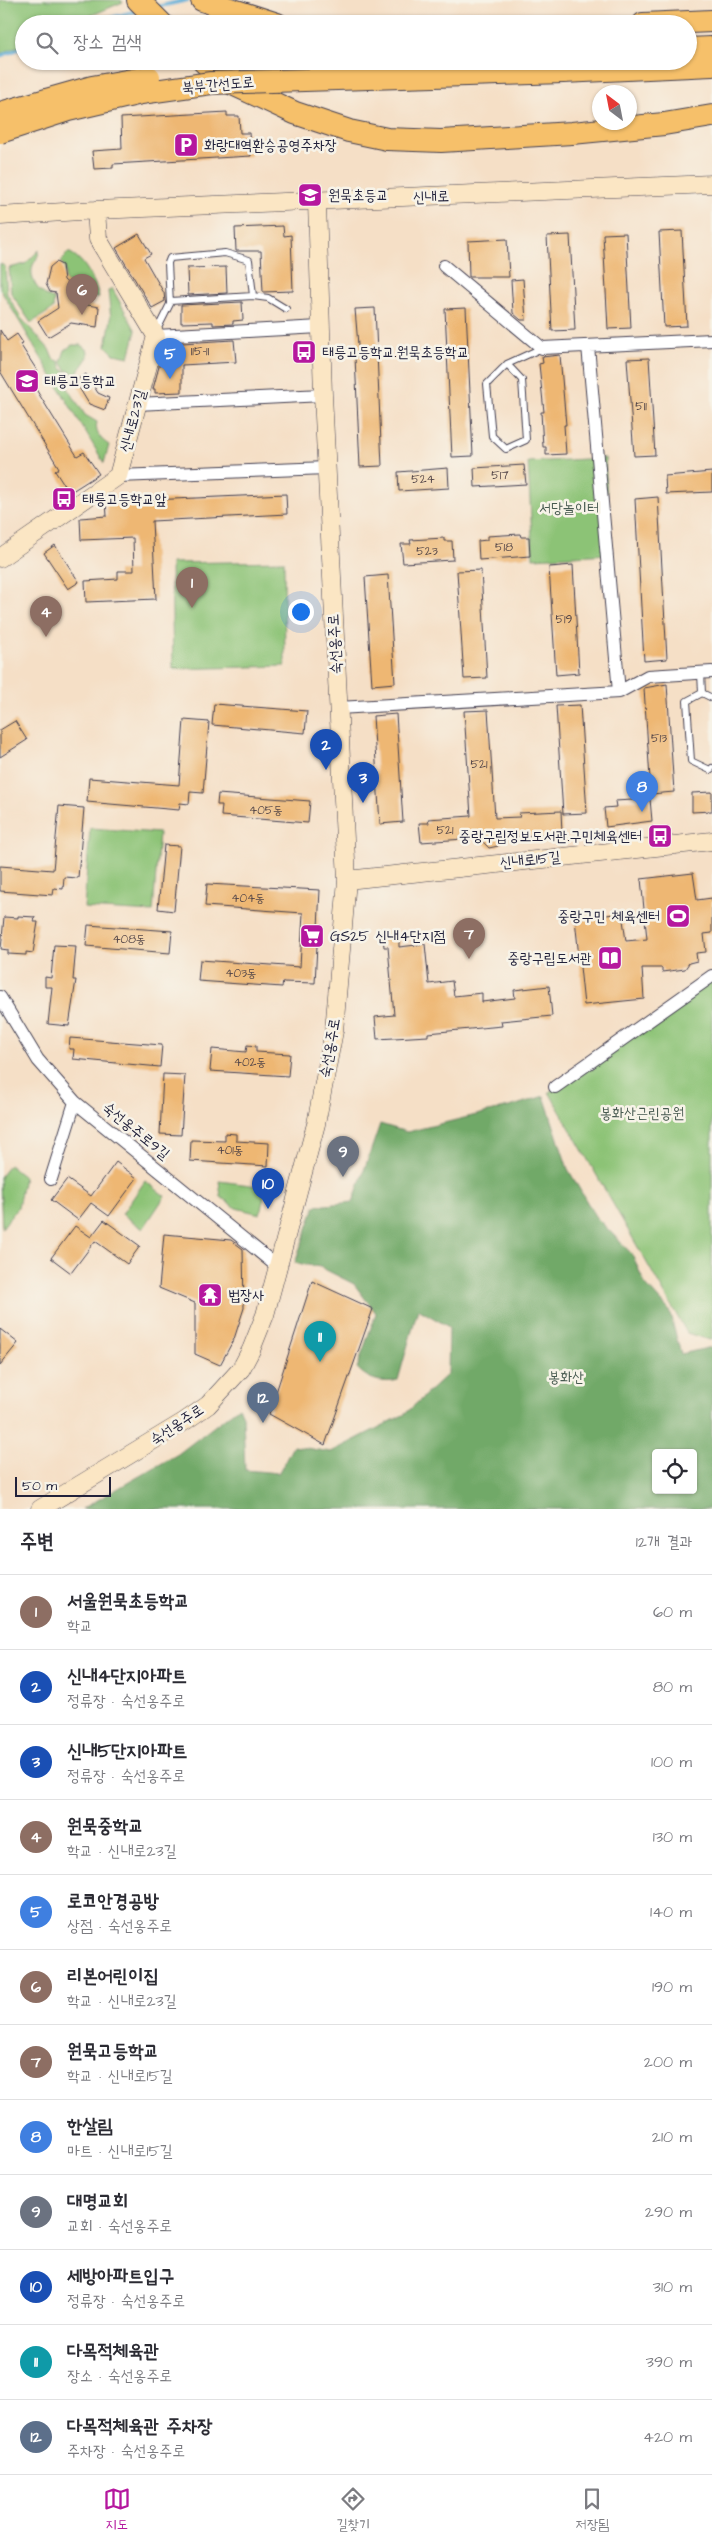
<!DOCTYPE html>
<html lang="ko">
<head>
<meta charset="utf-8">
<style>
	body { margin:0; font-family:"Architects Daughter","Poor Story",sans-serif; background:#f7f7f7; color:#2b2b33 }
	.controls { position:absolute; right:15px; bottom:15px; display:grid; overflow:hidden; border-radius:5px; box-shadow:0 1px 4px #0004 }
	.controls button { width:45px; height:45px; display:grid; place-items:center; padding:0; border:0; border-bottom:1px solid #e1e1e2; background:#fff; color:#2b2b33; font:25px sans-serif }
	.compass { position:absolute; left:592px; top:85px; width:45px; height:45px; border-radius:50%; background:#fff; box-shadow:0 1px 4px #0004; rotate:328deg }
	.scale { position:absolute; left:15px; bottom:12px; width:96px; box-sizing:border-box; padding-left:5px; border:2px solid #22223b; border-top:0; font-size:14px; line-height:18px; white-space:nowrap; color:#22223b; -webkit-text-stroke:4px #f7f3e8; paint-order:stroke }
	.you { position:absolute; left:300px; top:611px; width:18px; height:18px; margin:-12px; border:4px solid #fff; border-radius:50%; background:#1a73e8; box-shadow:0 0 0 8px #1a73e833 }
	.badge { display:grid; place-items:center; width:32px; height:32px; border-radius:50%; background:#b5179e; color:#fff; font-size:16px; font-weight:700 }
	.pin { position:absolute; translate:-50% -41px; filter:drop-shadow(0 1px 2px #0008) }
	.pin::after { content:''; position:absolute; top:26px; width:18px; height:15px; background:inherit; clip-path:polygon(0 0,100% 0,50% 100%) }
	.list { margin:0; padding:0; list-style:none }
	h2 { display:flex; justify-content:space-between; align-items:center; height:65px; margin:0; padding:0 20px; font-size:21px }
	h2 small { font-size:16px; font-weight:400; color:#7c7c81 }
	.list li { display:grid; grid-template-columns:32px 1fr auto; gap:15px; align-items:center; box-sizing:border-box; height:75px; padding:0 20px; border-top:1px solid #e1e1e2 }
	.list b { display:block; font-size:19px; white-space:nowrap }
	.list p { margin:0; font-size:16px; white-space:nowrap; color:#7c7c81 }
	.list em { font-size:16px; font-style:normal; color:#7c7c81 }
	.icon { flex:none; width:28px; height:28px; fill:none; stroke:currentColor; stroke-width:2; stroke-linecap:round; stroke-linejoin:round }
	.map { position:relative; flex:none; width:712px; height:1509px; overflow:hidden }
	.search { position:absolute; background:#fff; box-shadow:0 1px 4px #0004; left:15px; right:15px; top:15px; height:55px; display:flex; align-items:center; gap:12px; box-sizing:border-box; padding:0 18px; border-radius:28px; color:#7c7c81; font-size:19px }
	.sheet { height:965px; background:#fff }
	nav { display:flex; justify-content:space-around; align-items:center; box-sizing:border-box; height:70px; border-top:1px solid #e1e1e2; background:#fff; font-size:14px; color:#7c7c81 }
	nav a { display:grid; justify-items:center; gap:2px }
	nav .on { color:#b5179e }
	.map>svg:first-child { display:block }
</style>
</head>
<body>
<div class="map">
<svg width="712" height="1509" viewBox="0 0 712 1509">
	<rect width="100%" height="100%" fill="#f7f3e8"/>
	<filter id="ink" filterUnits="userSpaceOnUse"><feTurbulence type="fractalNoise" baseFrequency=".02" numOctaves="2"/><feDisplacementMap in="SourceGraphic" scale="10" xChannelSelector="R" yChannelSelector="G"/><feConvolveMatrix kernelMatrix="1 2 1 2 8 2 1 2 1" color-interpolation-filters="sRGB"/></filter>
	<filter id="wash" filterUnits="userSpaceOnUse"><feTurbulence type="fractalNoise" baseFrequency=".0096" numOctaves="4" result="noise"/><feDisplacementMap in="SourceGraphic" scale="20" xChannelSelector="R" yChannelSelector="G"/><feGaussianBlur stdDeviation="1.12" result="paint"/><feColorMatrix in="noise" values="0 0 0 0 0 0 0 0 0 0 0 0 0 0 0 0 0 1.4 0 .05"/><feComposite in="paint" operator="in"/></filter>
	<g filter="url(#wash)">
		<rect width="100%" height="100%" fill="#f5dfc6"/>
		<!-- green -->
		<path fill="#8cc376" stroke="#577258" d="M0 0H121L123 2 71 24H24V44L0 54Z
			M39 250C39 255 36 260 33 265 28 280 40 295 54 299L53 309 31 323 11 293 9 268 25 264Z
			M68 252C84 258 95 281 99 297H81L76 287 65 281V267L61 262Z
			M0 264 5 266 7 294 21 318 49 349 53 359 59 361 62 369 71 375 67 383 68 388 85 415 97 422C94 432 101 440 109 445L104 463 0 289Z
			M112 288 136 331 129 357 114 354 106 346 111 319 108 291Z
			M72 345H81L88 351V357L76 374 66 370 61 362 65 350Z
			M605 458 610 554 533 558 528 462Z
			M284 561 285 666 173 669 171 563Z
			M90 828 159 833 153 912 84 908Z
			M712 980V1340H710L687 1333 549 1092Z
			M9 1165 24 1177 18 1207 2 1228 0 1177Z
			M145 1181 165 1196 143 1229 122 1214Z
			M219 1181 266 1187 260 1214 236 1208 221 1197Z"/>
		<!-- forest -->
		<path fill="#71a967" stroke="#4a6651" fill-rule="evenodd" d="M544 1096 568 1169 595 1216 632 1254 645 1284 669 1310 681 1354 712 1347V1509H82L178 1454 239 1407 243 1416 245 1470 279 1473 293 1446 331 1452 405 1414 448 1374 449 1327 418 1309 398 1380C383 1384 368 1380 357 1368L376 1313 354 1284 320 1267 295 1263 315 1206 353 1202 380 1124 407 1132 513 1106ZM656 1453H693V1490H656Z"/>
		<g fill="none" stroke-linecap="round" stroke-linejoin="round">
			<!-- stream -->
			<path stroke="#5cacd7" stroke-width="4" d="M156 7 188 0
				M87 24 137 11
				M0 56 24 47"/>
		</g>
		<g id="blocks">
			<!-- building -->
			<path fill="#eeb773" d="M227 112V116H239L240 133H249L251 156 113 164V168L94 169 92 151 122 149 121 118Z
				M283 226 284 236 291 235 293 291 263 292 261 251H236L235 228Z
				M682 231 687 326 664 327 659 232Z
				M626 233 631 328 608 329 603 234Z
				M139 234 151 254 144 258 164 293 165 301 152 308 116 248Z
				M570 235 575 330 552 331 547 236Z
				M507 239 509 277H469L468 241Z
				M56 262 62 265 64 280 77 291 82 304 99 307 97 327 71 323 48 337 38 321 58 308 56 293 50 292 46 284 50 267Z
				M226 267 227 293 188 295 187 268Z
				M523 279 526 320H521L513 313 511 280Z
				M242 302 243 320 233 321V324L213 325V322L181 323V305Z
				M375 308 382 466 360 467 355 357H359L355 309Z
				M466 308 473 456 452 457 445 309Z
				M0 330 7 341 17 334 23 343 20 344 38 372 29 378 77 456 84 452 99 474 69 493 55 471 59 468 0 371Z
				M234 340 236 362 182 365V392L155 393V389H153L165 344Z
				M560 355 566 425H564L566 454 546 455V447H543L541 412H544L539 364 543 363 542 357Z
				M649 358 655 455 634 456 627 359Z
				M86 374 98 393 109 398 105 410 89 404 75 381Z
				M524 465 526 484 475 487 474 468Z
				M448 468 449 488 399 491 398 472Z
				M712 472V492L666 494 665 476Z
				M286 494 287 514 152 521 156 599 86 602 85 581 118 579V571H134L133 538 81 540 80 518 107 516 106 502Z
				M658 497 667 659 644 661 635 499Z
				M520 534 521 537H529L530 556 479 560 478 541 487 540V536Z
				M444 538V541H452L453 560 403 563 401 544H411L410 540Z
				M55 545 79 582 68 589 44 553Z
				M573 565 579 673 556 675 549 567Z
				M481 570 487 678 464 679 457 571Z
				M388 575 395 683 372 685 365 577Z
				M667 684 674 792 651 794 644 688Z
				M214 704 307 711 305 733 212 725Z
				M580 705 587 813 563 814 556 706Z
				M488 710 495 818 520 817 519 813 561 811 562 833 508 837 498 846 489 848 479 838 421 842 419 823H429L428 819 471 816 464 711Z
				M396 714 403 822 380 824 373 716Z
				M184 720 209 722 203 793 190 792 189 804 180 803 179 810 87 802 89 778 179 785Z
				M15 721 27 740 0 757V730Z
				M712 792V811L692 812V793Z
				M218 794 310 801 308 823 221 816 222 805H217Z
				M650 799 652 821 606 827 604 808 616 807 615 801Z
				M59 806 84 808 78 878 64 877 63 889 54 888 53 895 0 891V866L53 870Z
				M164 845 180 846 174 911 158 909Z
				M693 873 697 900 712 898V933L704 934 706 952 696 953 697 961 689 963 685 969 662 972V968H642L644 999 584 1005 575 919 622 913 626 941 647 939 641 879Z
				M207 884 320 890 315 983 283 982 282 987 198 981 200 960 300 967 303 913 205 906Z
				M18 916 35 917 34 922H38L33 953 26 952V955L8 954V950L1 949 4 917 18 918Z
				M88 925 172 931 170 953 86 946Z
				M399 936V947L425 944 429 984 452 981 454 996 482 993V1002L515 998 514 990 549 986 552 1016 501 1021 502 1026 428 1033V1036L377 1039 375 1017 394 1015 388 947H384L383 937Z
				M54 945 76 946 73 980H76L69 1026 48 1024 52 987H45V977L51 978Z
				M70 1038 162 1045 160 1067 73 1059 74 1049H69Z
				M247 1045 256 1046V1052L290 1054 288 1076 210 1071 212 1049 246 1052Z
				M163 1074 185 1075 181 1135 160 1134Z
				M225 1133 236 1134V1141L269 1143 268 1166 190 1161 191 1140 225 1141Z
				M116 1162 137 1178 109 1216 91 1203 78 1220 51 1200 67 1179 91 1196Z
				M104 1220 140 1246 127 1264 95 1241 71 1273 51 1258 75 1226 91 1237Z
				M164 1234 231 1240 243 1249 244 1308 234 1339 220 1365 195 1354V1303L159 1288Z
				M312 1281 373 1309 325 1445 269 1414Z
				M0 1329 18 1343 0 1365Z"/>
		</g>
	</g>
	<g filter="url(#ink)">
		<use href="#blocks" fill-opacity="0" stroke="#423e50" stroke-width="1"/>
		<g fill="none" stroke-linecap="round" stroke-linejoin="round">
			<defs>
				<path id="lane" d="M253 296 268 298 286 309
					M156 332 170 304 168 263 170 258 225 253 249 260 253 296 170 301
					M507 364 522 380 526 440 506 449 492 436 487 384 507 364 542 348
					M701 673 702 693
					M702 693 687 701 691 761 710 770 712 768
					M702 693 712 698"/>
				<path id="street" d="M444 266 542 348 712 340
					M156 336 320 327
					M588 346 619 692
					M137 404 323 395
					M118 476 327 468
					M338 708 619 692 648 676 712 672
					M0 997 38 1060 75 1102 278 1267
					M555 1087 712 976
					M51 1179 75 1102"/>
				<path id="secondary" d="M0 216 96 210 712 184
					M0 558 118 476 156 336 98 239 96 210
					M347 880 712 841
					M40 1509 185 1421 208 1405 241 1369 251 1350 265 1315 316 1124 334 1031 347 880 323 395 317 202"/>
				<path id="highway" d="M138 0 162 24
					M202 0 277 24
					M643 24 712 21
					M688 49 712 48
					M203 61 222 79 295 113 349 131 387 139 441 141 572 133 664 124 712 116
					M563 72 712 65"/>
			</defs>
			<!-- lane casing -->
			<use href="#lane" stroke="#423e50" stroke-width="8"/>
			<!-- street casing -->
			<use href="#street" stroke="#423e50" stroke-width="14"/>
			<!-- secondary casing -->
			<use href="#secondary" stroke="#423e50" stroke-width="19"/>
			<!-- highway casing -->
			<use href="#highway" stroke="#423e50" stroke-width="24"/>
			<!-- lane -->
			<use href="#lane" stroke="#fff" stroke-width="6"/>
			<!-- street -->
			<use href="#street" stroke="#fff" stroke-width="12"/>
			<!-- secondary -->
			<use href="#secondary" stroke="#fbe6c4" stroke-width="18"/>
			<!-- highway -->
			<use href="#highway" stroke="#f6c06b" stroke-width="22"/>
			<defs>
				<path id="highway-bridge" d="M323 63 372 61
					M0 113 92 87 149 77
					M0 132 68 110 141 93 211 83 563 72"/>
			</defs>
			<!-- highway-bridge casing -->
			<use href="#highway-bridge" stroke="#423e50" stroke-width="24" stroke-linecap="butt"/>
			<!-- highway-bridge -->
			<use href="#highway-bridge" stroke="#f6c06b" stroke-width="22"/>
		</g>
	</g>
	<!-- icons -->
	<defs>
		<symbol id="parking-square" viewBox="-11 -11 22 22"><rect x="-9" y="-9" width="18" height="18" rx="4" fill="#b5179e" stroke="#f7f3e8"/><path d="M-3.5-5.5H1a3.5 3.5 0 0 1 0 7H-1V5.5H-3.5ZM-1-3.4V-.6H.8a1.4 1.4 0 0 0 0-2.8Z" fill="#fff"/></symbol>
		<symbol id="school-square" viewBox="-11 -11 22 22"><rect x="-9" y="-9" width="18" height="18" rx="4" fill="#b5179e" stroke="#f7f3e8"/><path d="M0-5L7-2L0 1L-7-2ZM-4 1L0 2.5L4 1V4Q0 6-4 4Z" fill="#fff"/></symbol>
		<symbol id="bus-square" viewBox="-11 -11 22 22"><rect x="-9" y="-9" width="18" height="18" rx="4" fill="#b5179e" stroke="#f7f3e8"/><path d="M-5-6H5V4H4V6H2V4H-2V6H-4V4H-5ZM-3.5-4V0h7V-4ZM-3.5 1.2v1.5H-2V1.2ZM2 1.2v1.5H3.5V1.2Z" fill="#fff"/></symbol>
		<symbol id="stadium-square" viewBox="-11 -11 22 22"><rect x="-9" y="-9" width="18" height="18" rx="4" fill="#b5179e" stroke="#f7f3e8"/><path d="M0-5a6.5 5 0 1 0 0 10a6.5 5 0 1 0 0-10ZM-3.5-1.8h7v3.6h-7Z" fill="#fff"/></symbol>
		<symbol id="supermarket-square" viewBox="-11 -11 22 22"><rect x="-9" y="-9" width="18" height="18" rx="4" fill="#b5179e" stroke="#f7f3e8"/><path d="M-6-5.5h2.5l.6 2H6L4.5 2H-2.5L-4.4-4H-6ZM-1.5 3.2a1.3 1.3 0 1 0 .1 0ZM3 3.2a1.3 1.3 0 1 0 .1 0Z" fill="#fff"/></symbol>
		<symbol id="library-square" viewBox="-11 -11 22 22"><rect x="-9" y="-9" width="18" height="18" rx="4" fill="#b5179e" stroke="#f7f3e8"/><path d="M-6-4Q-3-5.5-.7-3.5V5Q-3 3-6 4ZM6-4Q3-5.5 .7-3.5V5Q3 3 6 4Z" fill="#fff"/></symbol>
		<symbol id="temple-square" viewBox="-11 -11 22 22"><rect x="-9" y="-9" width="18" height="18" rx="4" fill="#b5179e" stroke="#f7f3e8"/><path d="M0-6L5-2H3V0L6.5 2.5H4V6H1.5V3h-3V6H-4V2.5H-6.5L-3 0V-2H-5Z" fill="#fff"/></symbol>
	</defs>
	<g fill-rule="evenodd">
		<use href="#parking-square" x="172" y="131" width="28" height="28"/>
		<use href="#school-square" x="296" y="181" width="28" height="28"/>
		<use href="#bus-square" x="290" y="338" width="28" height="28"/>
		<use href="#school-square" x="13" y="367" width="28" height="28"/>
		<use href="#bus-square" x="50" y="485" width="28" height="28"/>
		<use href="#bus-square" x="646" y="822" width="28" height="28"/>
		<use href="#stadium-square" x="664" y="902" width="28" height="28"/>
		<use href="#supermarket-square" x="298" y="922" width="28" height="28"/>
		<use href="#library-square" x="596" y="944" width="28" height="28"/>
		<use href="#temple-square" x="196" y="1281" width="28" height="28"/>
	</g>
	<g text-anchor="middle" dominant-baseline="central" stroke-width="5" stroke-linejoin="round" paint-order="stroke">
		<!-- number labels -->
		<g font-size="12" fill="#554749">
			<text x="200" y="351">115-11</text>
			<text x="641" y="406">511</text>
			<text x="500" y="475">517</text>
			<text x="423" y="479">524</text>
			<text x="504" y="547">518</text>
			<text x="427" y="551">523</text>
			<text x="564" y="619">519</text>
			<text x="659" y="738">513</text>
			<text x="479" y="764">521</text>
			<text x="266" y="810">405동</text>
			<text x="445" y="830">521</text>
			<text x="248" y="898">404동</text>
			<text x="129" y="939">408동</text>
			<text x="241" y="973">403동</text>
			<text x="250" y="1062">402동</text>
			<text x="230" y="1150">401동</text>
		</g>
		<!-- street labels -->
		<g font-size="15" fill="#22223b" stroke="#f7f3e8">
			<text transform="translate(218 85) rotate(-5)">북부간선도로</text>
			<text transform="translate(431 197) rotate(-2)">신내로</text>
			<text transform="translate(133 421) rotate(-75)">신내로23길</text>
			<text transform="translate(335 644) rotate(-93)">숙선옹주로</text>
			<text transform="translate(530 860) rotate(-6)">신내로15길</text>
			<text transform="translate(330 1048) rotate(-80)">숙선옹주로</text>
			<text transform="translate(136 1131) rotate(39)">숙선옹주로9길</text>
			<text transform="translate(177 1425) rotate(-34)">숙선옹주로</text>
		</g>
		<!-- poi labels -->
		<g font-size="15" fill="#22223b" stroke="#f7f3e8" text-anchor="start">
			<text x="204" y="145">화랑대역환승공영주차장</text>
			<text x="328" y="195">원묵초등교</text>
			<text x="322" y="352">태릉고등학교.원묵초등학교</text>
			<text x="44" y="381">태릉고등학교</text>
			<text x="82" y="499">태릉고등학교앞</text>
			<text x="642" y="836" text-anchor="end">중랑구립정보도서관.구민체육센터</text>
			<text x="660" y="916" text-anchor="end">중랑구민 체육센터</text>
			<text x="330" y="936">GS25 신내4단지점</text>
			<text x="592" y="958" text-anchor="end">중랑구립도서관</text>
			<text x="228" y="1295">법장사</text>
		</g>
		<!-- park labels -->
		<g font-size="15" fill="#475a50" stroke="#f7f3e8">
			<text x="569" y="508">서당놀이터</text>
			<text x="642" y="1113">봉화산근린공원</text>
			<text x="566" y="1377">봉화산</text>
		</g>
	</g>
</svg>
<div class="controls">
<button><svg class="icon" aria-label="locate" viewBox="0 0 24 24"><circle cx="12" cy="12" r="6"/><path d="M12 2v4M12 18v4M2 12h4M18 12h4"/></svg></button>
</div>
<svg class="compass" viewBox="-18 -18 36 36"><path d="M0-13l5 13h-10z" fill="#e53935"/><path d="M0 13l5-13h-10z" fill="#7c7c81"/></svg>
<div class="scale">50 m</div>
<div class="you"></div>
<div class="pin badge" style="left:192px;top:608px;background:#8d6e63">1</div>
<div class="pin badge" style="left:326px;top:770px;background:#1a4fb4">2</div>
<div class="pin badge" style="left:363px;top:803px;background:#1a4fb4">3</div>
<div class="pin badge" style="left:46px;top:637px;background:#8d6e63">4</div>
<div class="pin badge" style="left:170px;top:379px;background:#3f7fe0">5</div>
<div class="pin badge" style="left:82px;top:315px;background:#8d6e63">6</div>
<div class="pin badge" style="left:469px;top:959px;background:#8d6e63">7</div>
<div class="pin badge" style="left:642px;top:812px;background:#3f7fe0">8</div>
<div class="pin badge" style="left:343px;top:1177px;background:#6b7280">9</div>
<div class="pin badge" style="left:268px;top:1209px;background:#1a4fb4">10</div>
<div class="pin badge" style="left:320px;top:1362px;background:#0f9aa8">11</div>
<div class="pin badge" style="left:263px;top:1423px;background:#5c6f8a">12</div>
<div class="search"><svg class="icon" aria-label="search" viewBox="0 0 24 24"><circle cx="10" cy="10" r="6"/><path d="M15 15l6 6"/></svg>장소 검색</div>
</div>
<section class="sheet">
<h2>주변<small>12개 결과</small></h2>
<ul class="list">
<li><span class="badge" style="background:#8d6e63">1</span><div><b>서울원묵초등학교</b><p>학교</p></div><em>60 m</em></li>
<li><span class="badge" style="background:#1a4fb4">2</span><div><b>신내4단지아파트</b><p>정류장 · 숙선옹주로</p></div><em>80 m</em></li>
<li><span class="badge" style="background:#1a4fb4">3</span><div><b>신내5단지아파트</b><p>정류장 · 숙선옹주로</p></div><em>100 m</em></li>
<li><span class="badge" style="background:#8d6e63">4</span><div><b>원묵중학교</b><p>학교 · 신내로23길</p></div><em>130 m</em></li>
<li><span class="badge" style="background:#3f7fe0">5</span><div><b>로코안경공방</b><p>상점 · 숙선옹주로</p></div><em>140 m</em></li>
<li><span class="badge" style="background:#8d6e63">6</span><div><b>리본어린이집</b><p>학교 · 신내로23길</p></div><em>190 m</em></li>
<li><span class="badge" style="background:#8d6e63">7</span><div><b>원묵고등학교</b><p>학교 · 신내로15길</p></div><em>200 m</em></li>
<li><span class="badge" style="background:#3f7fe0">8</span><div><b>한살림</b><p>마트 · 신내로15길</p></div><em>210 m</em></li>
<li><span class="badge" style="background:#6b7280">9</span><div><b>대명교회</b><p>교회 · 숙선옹주로</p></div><em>290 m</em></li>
<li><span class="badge" style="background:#1a4fb4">10</span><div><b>세방아파트입구</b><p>정류장 · 숙선옹주로</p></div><em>310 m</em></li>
<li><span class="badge" style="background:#0f9aa8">11</span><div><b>다목적체육관</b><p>장소 · 숙선옹주로</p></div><em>390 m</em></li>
<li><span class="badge" style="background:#5c6f8a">12</span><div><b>다목적체육관 주차장</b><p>주차장 · 숙선옹주로</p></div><em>420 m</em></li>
</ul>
</section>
<nav>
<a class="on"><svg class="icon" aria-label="map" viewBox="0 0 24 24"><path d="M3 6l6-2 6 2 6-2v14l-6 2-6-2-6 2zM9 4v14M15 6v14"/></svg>지도</a>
<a><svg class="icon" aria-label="directions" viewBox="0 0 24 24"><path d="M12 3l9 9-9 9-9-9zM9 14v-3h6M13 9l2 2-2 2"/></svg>길찾기</a>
<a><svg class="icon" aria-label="saved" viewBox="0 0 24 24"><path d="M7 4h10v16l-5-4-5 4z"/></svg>저장됨</a>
</nav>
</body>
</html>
